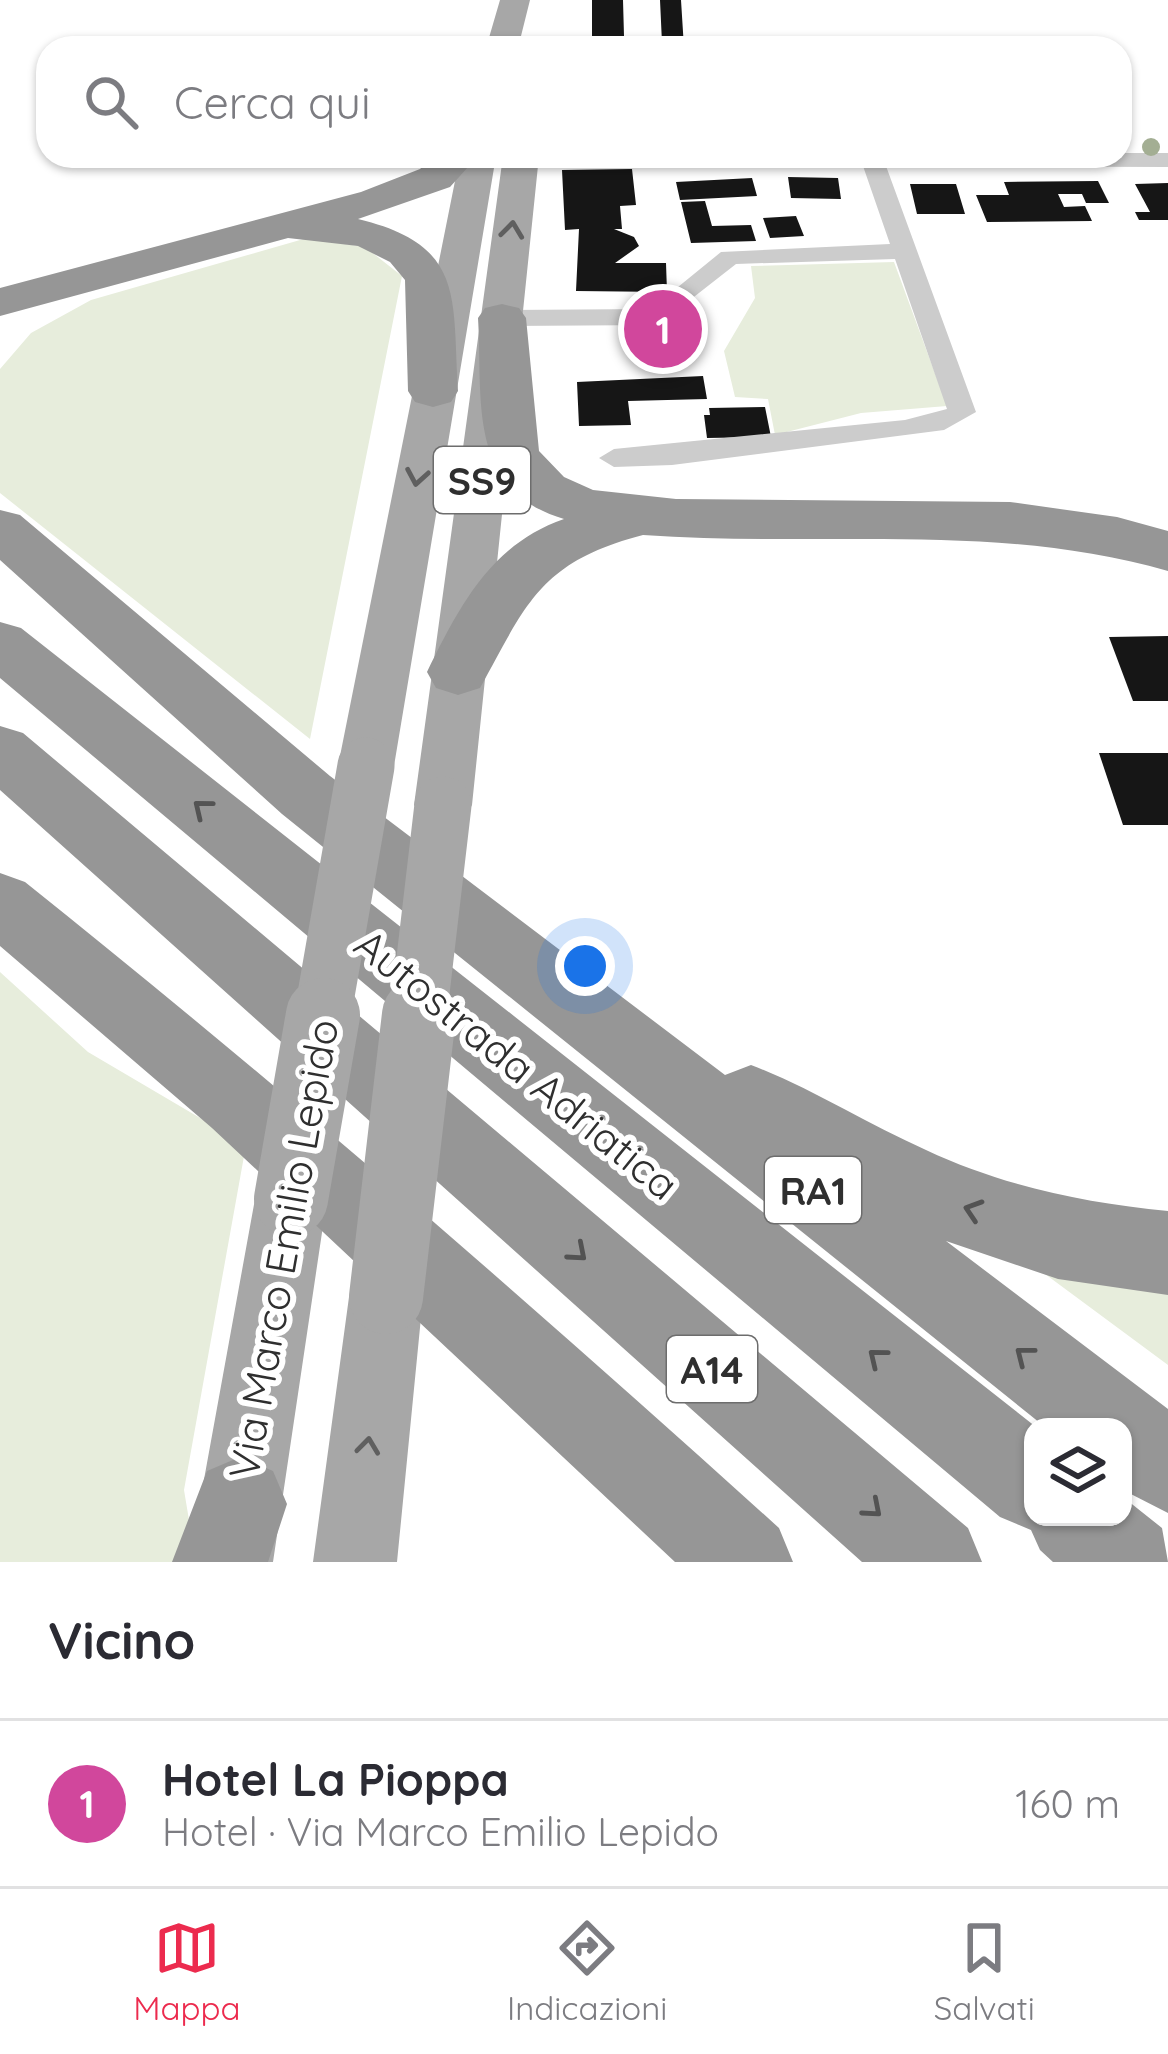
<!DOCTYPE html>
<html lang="it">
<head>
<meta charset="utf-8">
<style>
	body { margin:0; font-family:Quicksand,sans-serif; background:#f7f7f7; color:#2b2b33 }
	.controls { position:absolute; right:36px; bottom:36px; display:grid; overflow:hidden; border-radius:24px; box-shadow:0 3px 9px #0004 }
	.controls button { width:108px; height:108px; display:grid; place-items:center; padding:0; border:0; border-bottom:3px solid #e1e1e2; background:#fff; color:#2b2b33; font:60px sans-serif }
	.you { position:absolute; left:585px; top:966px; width:42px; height:42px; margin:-30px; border:9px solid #fff; border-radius:50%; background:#1a73e8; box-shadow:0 0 0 18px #1a73e833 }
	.badge { display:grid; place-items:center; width:78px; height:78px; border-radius:50%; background:#ec2b4e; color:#fff; font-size:39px; font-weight:700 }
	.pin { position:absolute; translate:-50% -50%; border:6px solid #fff; box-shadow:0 3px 12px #0006 }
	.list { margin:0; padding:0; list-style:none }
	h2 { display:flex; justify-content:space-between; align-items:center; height:156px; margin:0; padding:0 48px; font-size:51px }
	h2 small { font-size:39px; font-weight:400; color:#7c7c81 }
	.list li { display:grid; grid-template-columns:78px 1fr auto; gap:36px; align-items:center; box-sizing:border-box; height:168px; padding:0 48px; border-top:3px solid #e1e1e2 }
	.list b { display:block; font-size:45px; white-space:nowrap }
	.list p { margin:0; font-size:39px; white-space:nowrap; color:#7c7c81 }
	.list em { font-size:39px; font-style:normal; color:#7c7c81 }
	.icon { flex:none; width:66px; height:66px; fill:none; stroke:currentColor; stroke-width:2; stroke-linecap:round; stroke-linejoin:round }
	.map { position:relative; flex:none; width:1168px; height:1562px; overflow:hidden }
	.search { position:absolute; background:#fff; box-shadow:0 3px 9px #0004; left:36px; right:36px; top:36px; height:132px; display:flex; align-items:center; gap:30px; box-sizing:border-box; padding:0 42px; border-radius:36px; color:#7c7c81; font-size:45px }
	.sheet { height:324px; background:#fff }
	nav { display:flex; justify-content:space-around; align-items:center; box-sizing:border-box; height:168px; border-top:3px solid #e1e1e2; background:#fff; font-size:33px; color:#7c7c81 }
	nav a { display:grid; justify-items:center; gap:6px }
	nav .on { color:#ec2b4e }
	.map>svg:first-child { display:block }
</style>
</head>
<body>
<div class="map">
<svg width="1168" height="1562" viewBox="0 0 1168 1562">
	<rect width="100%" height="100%" fill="#fff"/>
	<!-- green -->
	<path fill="#e7eddc" d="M307 238 365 247 402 276 310 739 0 493V369L31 333 91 300Z
		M894 262 947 406 861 413 775 435 768 399 735 397 724 351 755 298 751 266Z
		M0 972 88 1052 246 1145 184 1490 191 1532 182 1562H0Z
		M1018 1254 1168 1280V1365Z"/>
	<!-- building -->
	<path fill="#161616" d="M592 0H623L624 36H592Z
		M660 0H681L684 48H591V43H662Z
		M632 169 636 205 620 206 622 229H614L634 237 639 246 615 263H666L667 292 576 291 579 229 565 230 562 170Z
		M788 177 838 178 841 199 791 198Z
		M752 178 757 196 680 200 676 182Z
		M1098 181 1109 203H1086L1082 194H1058L1064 207 1085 206 1092 221 987 222 976 195H1009L1004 182Z
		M1168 183V220H1139L1135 212H1150L1135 184Z
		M910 184H956L965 214H917Z
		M705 201 712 226 751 225 756 241 691 243 681 202Z
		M796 216 804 236 770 238 763 218Z
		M703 376 707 399 628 401 631 425 579 426 577 382Z
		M765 407 771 437 707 438 704 415H710L709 408Z
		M1168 636V701H1133L1109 637Z
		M1099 753H1168V825H1123Z"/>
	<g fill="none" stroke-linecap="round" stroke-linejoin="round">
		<!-- minor -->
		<path fill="#ccc" fill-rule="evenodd" d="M1120 153H1168V167L886 166 976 412 944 430 672 465 614 467 599 458 614 449 905 420 947 409 895 259 736 264 658 325 502 326 489 318 502 310 651 309 721 252 890 244 863 166H520L512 164 511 156Z"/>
		<!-- primary -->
		<path fill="#a7a7a7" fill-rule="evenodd" d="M500 0H530L518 48H486Z
			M460 156H496L394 766 386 782 366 788 346 782 338 766Z
			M503 156H539L472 805 463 822 443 828 423 822 414 805Z
			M291 1164 316 1174 327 1199 273 1562H189L255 1199 266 1174Z
			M386 1260 412 1271 423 1297 397 1562H313L349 1297 360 1271Z"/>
		<!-- motorway -->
		<path fill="#969696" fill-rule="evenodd" d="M433 156H478L450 187 358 219C466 245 452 297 458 391L451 402 433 407 415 402 408 391 405 280 390 262 358 246 288 238 0 316V288L361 192 420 169Z
			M502 304 519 308 526 318 539 451 564 477 593 490 676 499 1010 502 1117 517 1168 531V571C994 521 821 548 643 535 540 562 527 603 480 688L458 695 436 688 427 672C459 607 491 544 564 519 466 490 483 400 478 318L485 308Z
			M0 510 20 515 330 776 725 1075 751 1065C811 1088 867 1124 926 1150 1003 1186 1084 1203 1168 1211V1295L1058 1279 946 1241 1168 1409V1513L1123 1490V1427H1045L282 814 0 560Z
			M0 622 21 628 1036 1427 1033 1517H1123V1497L1162 1528 1168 1562H1053L1040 1550 1031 1530 1000 1517 0 678Z
			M0 726 23 733 968 1528 982 1562H862L0 790Z
			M0 873 25 882C284 1089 533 1305 779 1528L793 1562H675L212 1128 0 946Z
			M240 1457 273 1471 287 1504 268 1562H172L207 1471Z"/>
		<!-- primary-bridge-far1 -->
		<path stroke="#a7a7a7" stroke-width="57" d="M322 1018 366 766
			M418 1018 443 805"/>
		<!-- primary-bridge -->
		<path stroke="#a7a7a7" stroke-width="74" d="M291 1199 323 1015
			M386 1297 419 1015"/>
	</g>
	<!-- trees -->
	<circle fill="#a3ae93" cx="1151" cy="147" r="9"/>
	<!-- one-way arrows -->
	<defs><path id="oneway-chevron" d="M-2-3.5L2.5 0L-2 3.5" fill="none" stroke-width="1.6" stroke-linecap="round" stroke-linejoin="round" transform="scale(3)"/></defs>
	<g stroke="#5f5f5f">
		<use href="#oneway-chevron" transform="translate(512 230) rotate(-83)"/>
		<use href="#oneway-chevron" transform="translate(417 477) rotate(100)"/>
		<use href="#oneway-chevron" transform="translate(368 1446) rotate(-83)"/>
	</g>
	<g stroke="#535353">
		<use href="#oneway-chevron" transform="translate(202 808) rotate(-141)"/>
		<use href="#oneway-chevron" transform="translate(973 1210) rotate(-162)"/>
		<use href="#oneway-chevron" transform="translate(578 1253) rotate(41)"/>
		<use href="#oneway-chevron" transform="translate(1024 1355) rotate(-142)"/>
		<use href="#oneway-chevron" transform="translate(877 1357) rotate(-141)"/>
		<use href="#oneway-chevron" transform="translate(873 1509) rotate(41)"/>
	</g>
	<g text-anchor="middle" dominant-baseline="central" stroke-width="12" stroke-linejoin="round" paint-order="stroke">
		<!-- shield labels -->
		<g fill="#fff" stroke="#6d6d6d" stroke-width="3">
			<rect x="434" y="447" width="96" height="66" rx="9"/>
			<rect x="765" y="1157" width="96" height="66" rx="9"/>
			<rect x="667" y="1336" width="90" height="66" rx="9"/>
		</g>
		<g font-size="39" font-weight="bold" fill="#2f2f2f">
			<text x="482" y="480">SS9</text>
			<text x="813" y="1190">RA1</text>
			<text x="712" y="1369">A14</text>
		</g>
		<!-- street labels -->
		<g font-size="42" fill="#2f2f2f" stroke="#fff">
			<text transform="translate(517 1064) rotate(39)">Autostrada Adriatica</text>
			<text transform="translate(283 1249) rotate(-80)">Via Marco Emilio Lepido</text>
		</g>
	</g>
</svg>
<div class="controls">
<button><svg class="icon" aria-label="layers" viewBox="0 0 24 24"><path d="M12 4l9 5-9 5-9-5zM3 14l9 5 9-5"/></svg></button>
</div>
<div class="you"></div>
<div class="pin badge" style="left:663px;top:329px;background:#d1479c">1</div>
<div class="search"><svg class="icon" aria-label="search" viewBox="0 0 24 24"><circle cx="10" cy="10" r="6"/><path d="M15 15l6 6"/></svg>Cerca qui</div>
</div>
<section class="sheet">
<h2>Vicino<small></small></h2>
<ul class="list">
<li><span class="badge" style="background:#d1479c">1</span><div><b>Hotel La Pioppa</b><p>Hotel · Via Marco Emilio Lepido</p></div><em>160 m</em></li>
</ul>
</section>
<nav>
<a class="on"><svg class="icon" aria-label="map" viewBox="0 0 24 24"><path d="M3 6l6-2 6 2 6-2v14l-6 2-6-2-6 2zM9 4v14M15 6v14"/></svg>Mappa</a>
<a><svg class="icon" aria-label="directions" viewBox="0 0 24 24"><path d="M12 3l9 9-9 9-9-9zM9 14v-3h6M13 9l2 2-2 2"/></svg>Indicazioni</a>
<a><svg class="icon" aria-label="saved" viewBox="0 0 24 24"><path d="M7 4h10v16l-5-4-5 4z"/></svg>Salvati</a>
</nav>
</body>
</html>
